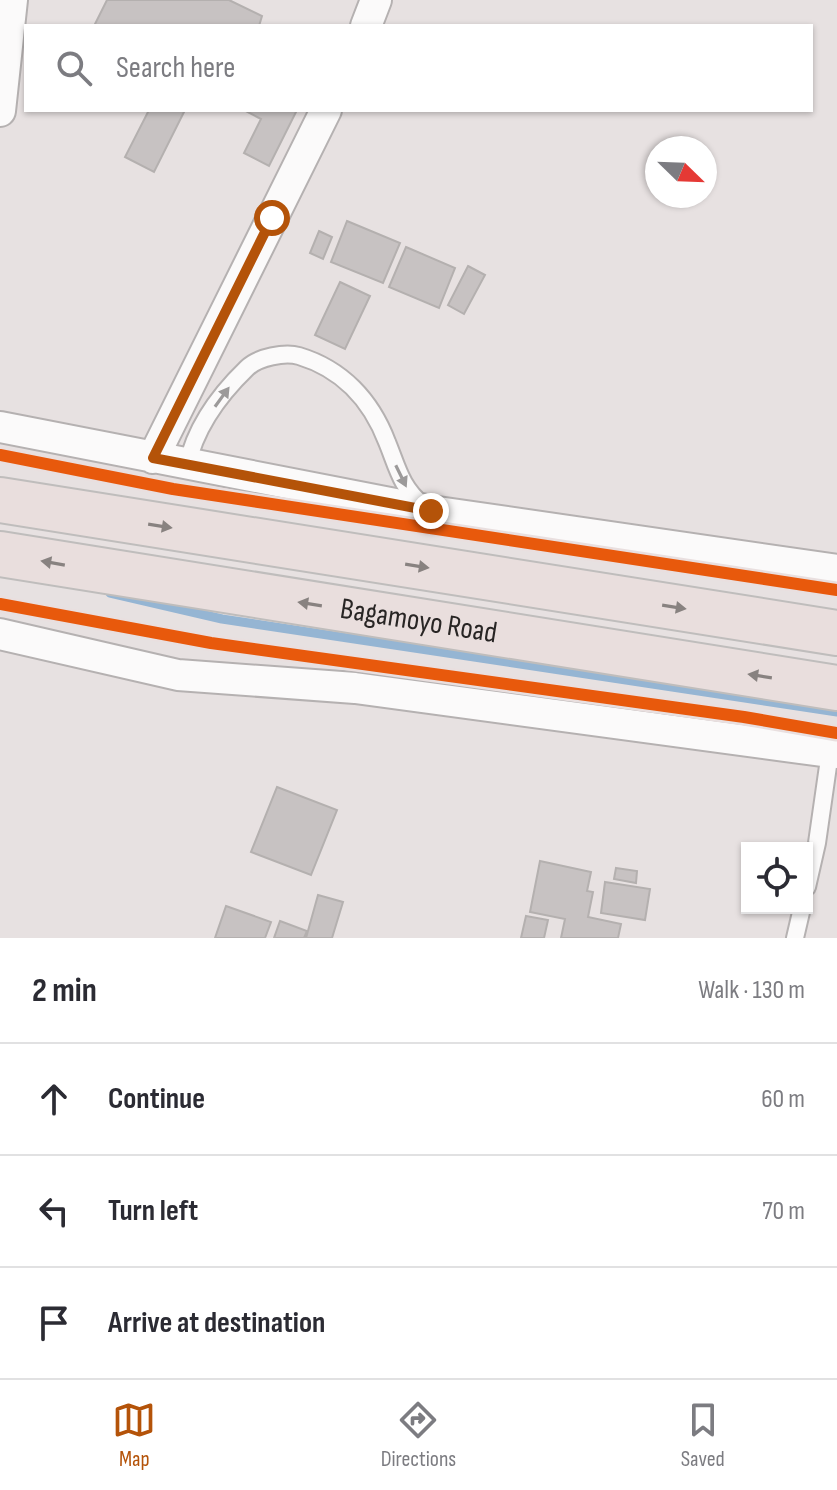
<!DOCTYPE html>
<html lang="en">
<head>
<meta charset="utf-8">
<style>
	body { margin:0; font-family:"Sofia Sans Condensed",sans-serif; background:#f2f2f3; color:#2b2b33 }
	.controls { position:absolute; right:24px; bottom:24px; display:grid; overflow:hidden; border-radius:0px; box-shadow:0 2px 6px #0004 }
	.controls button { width:72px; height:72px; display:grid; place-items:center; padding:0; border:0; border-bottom:2px solid #e1e1e2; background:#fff; color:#2b2b33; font:40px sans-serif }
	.compass { position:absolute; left:645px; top:136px; width:72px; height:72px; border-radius:50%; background:#fff; box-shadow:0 2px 6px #0004; rotate:113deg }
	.stop { position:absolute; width:24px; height:24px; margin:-18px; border:6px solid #b45309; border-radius:50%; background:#fff }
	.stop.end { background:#b45309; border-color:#fff; box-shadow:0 2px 8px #0008 }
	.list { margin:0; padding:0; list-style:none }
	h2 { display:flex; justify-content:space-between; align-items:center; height:104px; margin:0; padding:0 32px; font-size:34px }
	h2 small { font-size:26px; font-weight:400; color:#7c7c81 }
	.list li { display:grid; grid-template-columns:52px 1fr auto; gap:24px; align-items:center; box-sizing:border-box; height:112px; padding:0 32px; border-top:2px solid #e1e1e2 }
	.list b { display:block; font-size:30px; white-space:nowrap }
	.list em { font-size:26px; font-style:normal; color:#7c7c81 }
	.icon { flex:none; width:44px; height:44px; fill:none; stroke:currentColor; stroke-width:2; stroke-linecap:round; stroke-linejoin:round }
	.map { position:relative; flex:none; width:837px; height:938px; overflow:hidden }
	.search { position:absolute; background:#fff; box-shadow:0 2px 6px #0004; left:24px; right:24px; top:24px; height:88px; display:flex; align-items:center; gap:20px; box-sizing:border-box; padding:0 28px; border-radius:0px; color:#7c7c81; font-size:30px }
	.sheet { height:440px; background:#fff }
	nav { display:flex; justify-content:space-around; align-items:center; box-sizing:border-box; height:112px; border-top:2px solid #e1e1e2; background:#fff; font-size:22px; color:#7c7c81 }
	nav a { display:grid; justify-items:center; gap:4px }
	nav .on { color:#b45309 }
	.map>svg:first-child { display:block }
</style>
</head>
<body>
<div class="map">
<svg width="837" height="938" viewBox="0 0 837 938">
	<rect width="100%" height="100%" fill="#e7e1e1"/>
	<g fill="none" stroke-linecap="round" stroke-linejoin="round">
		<!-- stream -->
		<path stroke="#95b5d3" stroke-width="9" d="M110 593 222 619 837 712"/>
	</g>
	<!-- building -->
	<path fill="#c7c2c2" stroke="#b4b0af" stroke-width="2" d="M107 0H229L262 16 259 26H94Z
		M149 110H185L154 172 125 157Z
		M244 110H297L269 166 244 153 261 119Z
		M347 221 400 243 383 283 331 262Z
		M319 231 332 237 323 259 310 253Z
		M406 247 455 268 439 308 389 287Z
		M468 266 485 275 464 314 448 305Z
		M340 282 370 296 345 349 315 335Z
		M277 787 337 810 311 875 251 852Z
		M540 861 591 872 587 891 593 892 588 917 621 924 618 938H561L565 919 530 912Z
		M616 868 637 871 636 883 614 879Z
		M605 882 650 889 645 920 601 913Z
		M318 895 343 902 332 938H306Z
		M226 906 271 922 265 938H215Z
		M526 916 548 920 544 938H521Z
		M280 921 307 931 304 938H274Z"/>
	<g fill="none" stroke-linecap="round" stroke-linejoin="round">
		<defs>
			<path id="lane" d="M187 466C195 428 220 394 247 368 258 357 285 352 299 356 342 369 371 400 387 442 397 466 401 488 423 505
				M807 887 817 843 830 752
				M795 938 802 908"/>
			<path id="street" d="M366 26 376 0
				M0 111 12 0
				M0 427 431 511 837 570
				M153 458 326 110
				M0 634 178 675 355 688 837 753"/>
			<g id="highway">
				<path d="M0 500 837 633"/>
				<path id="s1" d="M0 554 837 688"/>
			</g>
		</defs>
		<!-- lane casing -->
		<use href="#lane" stroke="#b5b1b1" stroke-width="20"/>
		<!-- street casing -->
		<use href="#street" stroke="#b5b1b1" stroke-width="34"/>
		<!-- highway casing -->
		<use href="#highway" stroke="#bfbdbc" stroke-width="48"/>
		<!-- lane -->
		<use href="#lane" stroke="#fbfafa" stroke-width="16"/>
		<!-- street -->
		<use href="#street" stroke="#fbfafa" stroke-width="30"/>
		<!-- highway -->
		<use href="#highway" stroke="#e9dedd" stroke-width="44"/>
		<defs>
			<path id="cycleway" d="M0 455 173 489 837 590
				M0 604 211 643 744 717 837 733"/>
		</defs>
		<!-- cycleway casing -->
		<use href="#cycleway" stroke="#e9dfdf" stroke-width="17"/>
		<!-- cycleway -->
		<use href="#cycleway" stroke="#e8590c" stroke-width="12"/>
	</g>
	<!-- one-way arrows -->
	<defs><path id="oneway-solid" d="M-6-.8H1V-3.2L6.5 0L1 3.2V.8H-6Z" transform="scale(2)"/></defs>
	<g fill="#9c9a9a">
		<use href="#oneway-solid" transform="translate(222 397) rotate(-54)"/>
		<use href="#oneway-solid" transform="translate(401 476) rotate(64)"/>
	</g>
	<g fill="#888280">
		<use href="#oneway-solid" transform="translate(160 526) rotate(9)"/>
		<use href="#oneway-solid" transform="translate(53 563) rotate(-170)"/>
		<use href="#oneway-solid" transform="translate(417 566) rotate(9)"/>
		<use href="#oneway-solid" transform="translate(310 604) rotate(-171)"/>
		<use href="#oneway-solid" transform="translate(674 607) rotate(9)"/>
		<use href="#oneway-solid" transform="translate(760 676) rotate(-171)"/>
	</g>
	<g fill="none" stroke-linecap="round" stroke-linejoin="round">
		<!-- route -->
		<path stroke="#b45309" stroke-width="10" d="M272 218 153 458 431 511"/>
	</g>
	<g text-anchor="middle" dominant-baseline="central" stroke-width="8" stroke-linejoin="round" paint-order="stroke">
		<!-- street labels -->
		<g font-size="30" fill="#282524" stroke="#e9dfdf">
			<text stroke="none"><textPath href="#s1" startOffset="424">Bagamoyo Road</textPath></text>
		</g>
	</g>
</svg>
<div class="controls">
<button><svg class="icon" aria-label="locate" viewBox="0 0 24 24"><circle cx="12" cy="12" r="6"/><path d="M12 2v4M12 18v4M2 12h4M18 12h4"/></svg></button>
</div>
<svg class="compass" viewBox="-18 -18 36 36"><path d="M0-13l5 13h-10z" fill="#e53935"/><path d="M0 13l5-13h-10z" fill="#7c7c81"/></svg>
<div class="stop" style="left:272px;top:218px"></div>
<div class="stop end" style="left:431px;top:511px"></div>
<div class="search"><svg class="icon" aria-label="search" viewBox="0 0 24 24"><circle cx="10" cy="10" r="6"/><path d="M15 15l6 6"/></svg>Search here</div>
</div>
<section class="sheet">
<h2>2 min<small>Walk · 130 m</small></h2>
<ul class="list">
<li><svg class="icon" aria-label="ahead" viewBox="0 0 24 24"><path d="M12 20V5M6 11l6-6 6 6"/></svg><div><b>Continue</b></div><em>60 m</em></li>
<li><svg class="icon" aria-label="left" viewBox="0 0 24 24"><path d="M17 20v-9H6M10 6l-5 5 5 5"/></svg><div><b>Turn left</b></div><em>70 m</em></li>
<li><svg class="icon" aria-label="arrive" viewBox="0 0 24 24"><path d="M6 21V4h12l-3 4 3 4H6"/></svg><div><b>Arrive at destination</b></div></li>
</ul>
</section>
<nav>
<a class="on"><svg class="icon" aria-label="map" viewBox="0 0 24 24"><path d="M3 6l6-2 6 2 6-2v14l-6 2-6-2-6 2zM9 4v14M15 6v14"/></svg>Map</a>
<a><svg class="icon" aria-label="directions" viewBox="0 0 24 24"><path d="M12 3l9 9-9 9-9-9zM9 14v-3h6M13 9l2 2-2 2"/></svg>Directions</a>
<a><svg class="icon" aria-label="saved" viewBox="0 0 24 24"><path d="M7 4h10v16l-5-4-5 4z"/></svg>Saved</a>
</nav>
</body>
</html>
